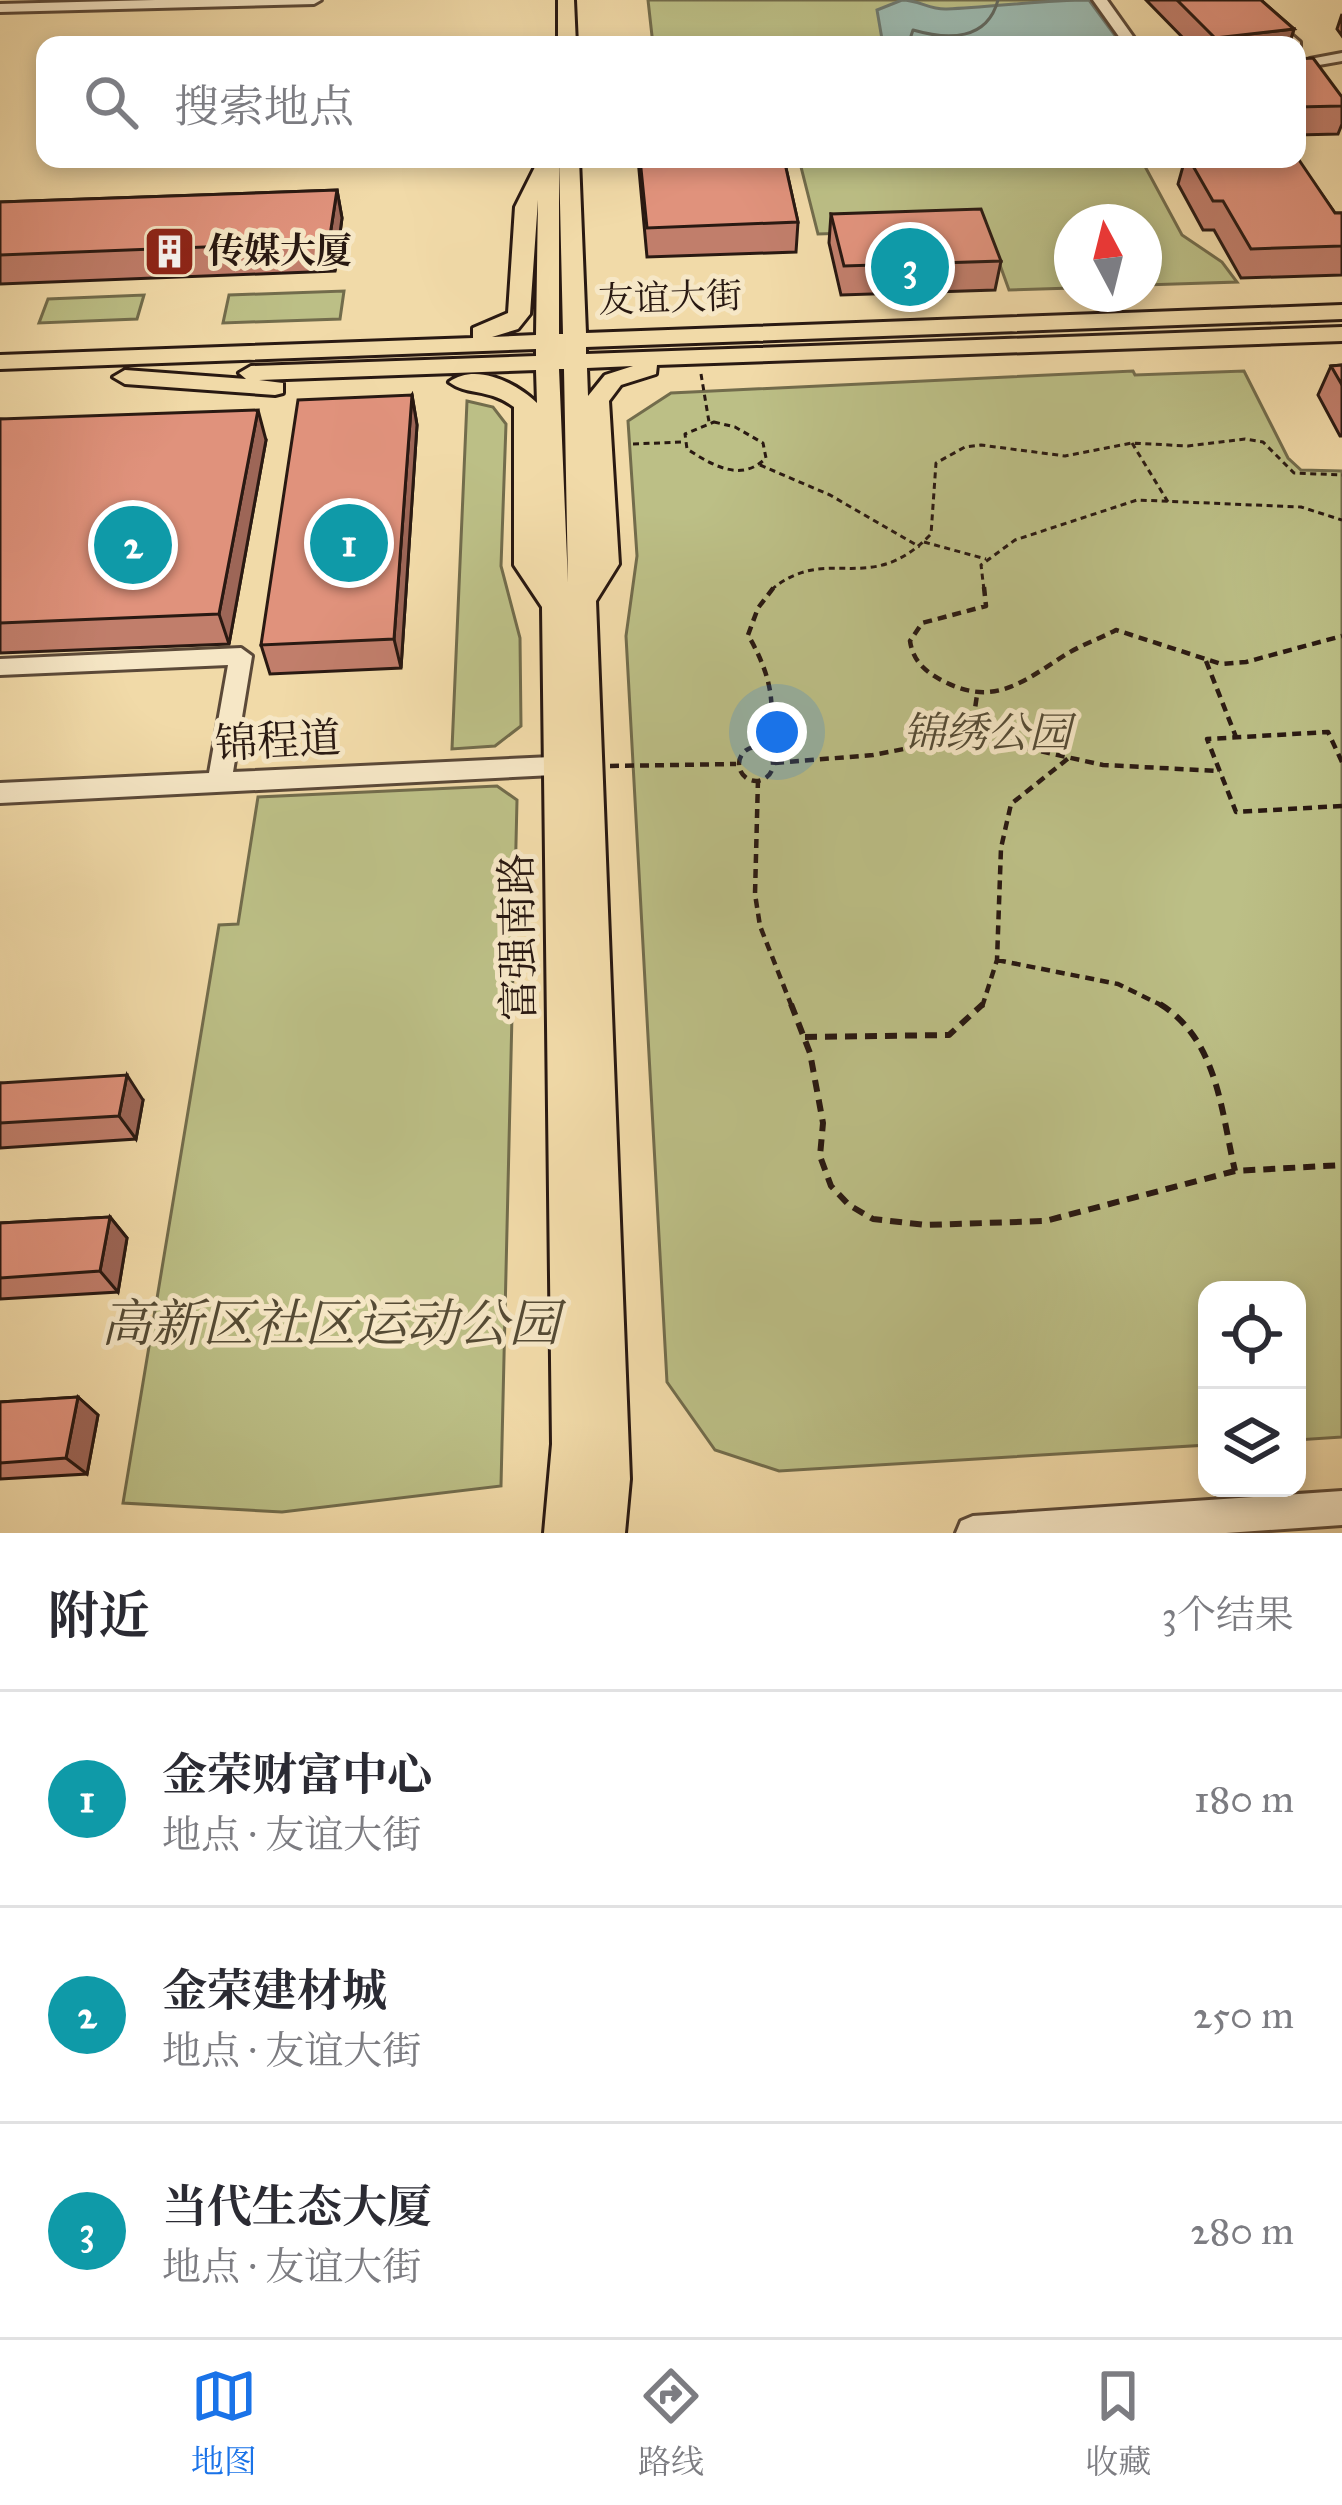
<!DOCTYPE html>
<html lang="zh">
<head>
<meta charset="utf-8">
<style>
	body { margin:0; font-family:"IM FELL Great Primer","Noto Serif SC",serif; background:#f7f7f7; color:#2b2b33 }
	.controls { position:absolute; right:36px; bottom:36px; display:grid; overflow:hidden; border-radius:24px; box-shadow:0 6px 18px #0003 }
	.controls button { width:108px; height:108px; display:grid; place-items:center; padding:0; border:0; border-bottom:3px solid #e1e1e2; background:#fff; color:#2b2b33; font:60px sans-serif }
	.compass { position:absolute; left:1054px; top:204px; width:108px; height:108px; border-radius:50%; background:#fff; box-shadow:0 6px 18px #0003; rotate:353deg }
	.you { position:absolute; left:777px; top:732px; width:42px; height:42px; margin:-30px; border:9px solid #fff; border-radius:50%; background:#1a73e8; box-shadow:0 0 0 18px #1a73e833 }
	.badge { display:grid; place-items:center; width:78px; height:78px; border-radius:50%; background:#1a73e8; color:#fff; font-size:39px; font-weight:700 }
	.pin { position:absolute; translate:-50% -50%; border:6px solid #fff; box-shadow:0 3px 12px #0006 }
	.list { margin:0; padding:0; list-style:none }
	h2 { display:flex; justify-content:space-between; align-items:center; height:156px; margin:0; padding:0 48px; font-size:51px }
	h2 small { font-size:39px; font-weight:400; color:#7c7c81 }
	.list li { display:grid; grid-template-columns:78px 1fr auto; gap:36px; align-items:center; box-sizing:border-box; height:216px; padding:0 48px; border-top:3px solid #e1e1e2 }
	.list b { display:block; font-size:45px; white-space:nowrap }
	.list p { margin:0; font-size:39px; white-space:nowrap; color:#7c7c81 }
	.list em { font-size:39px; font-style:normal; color:#7c7c81 }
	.icon { flex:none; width:66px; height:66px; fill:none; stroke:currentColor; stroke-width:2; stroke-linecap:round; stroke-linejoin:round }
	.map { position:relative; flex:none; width:1342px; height:1533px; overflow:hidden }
	.search { position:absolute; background:#fff; box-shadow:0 6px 18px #0003; left:36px; right:36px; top:36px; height:132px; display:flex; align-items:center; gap:30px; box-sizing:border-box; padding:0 42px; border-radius:24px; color:#7c7c81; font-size:45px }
	.sheet { height:804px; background:#fff }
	nav { display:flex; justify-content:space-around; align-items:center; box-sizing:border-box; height:168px; border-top:3px solid #e1e1e2; background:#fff; font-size:33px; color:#7c7c81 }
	nav a { display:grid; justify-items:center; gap:6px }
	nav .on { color:#1a73e8 }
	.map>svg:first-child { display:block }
</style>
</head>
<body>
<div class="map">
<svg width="1342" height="1533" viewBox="0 0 1342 1533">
	<rect width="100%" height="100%" fill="#f1daa8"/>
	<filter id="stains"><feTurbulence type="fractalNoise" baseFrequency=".00167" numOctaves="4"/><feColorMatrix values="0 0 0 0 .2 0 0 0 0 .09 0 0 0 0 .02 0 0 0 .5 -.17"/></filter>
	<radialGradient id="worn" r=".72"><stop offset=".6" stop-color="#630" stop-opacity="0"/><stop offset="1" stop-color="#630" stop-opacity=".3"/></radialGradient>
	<!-- green -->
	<path fill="#bcbf86" stroke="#726c4c" stroke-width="3" d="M648 0H1091L1124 45H653Z
		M799 159H1141L1182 235 1222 262 1237 282 1144 285V222H1072V288L1009 290 987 229 818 234Z
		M344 291 340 319 223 323 229 295Z
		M144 295 137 319 39 323 48 299Z
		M1133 371 1135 375 1244 371 1288 458 1301 470 1342 471V1437L1297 1440V1290H1207V1445L779 1471 715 1450 667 1382 626 636 637 556 628 421 671 393Z
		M467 401 493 407 506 424 501 566 520 638 521 726 495 746 452 749Z
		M497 786 517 800 501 1486 282 1512 123 1503 219 925 238 924 258 797Z"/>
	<!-- water -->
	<path fill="#9cb9af" stroke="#6e7970" stroke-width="3" d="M902 0C919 0 930 10 947 9 994 7 1041 0 1089 0L1122 45H883L877 10Z"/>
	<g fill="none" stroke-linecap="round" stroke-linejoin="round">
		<!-- shore -->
		<path stroke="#626960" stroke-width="3" d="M908 45 913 30C948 40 987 41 998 0"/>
		<defs>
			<path id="minor" d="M155 0H321L314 4 0 12V4Z
				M1093 0H1107L1139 45H1125Z
				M1236 0H1251L1300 42V48L1287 45Z
				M1342 53V61L1319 65 1297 77V67L1310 59Z
				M241 648 252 656 233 772 573 756 581 758 585 765 581 772 573 774 0 803V783L209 773 228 665 0 675V659Z
				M1342 1491V1525L1226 1533H956L961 1521 973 1516Z"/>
			<path id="major" d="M558 0H574L576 45H558Z
				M539 159H559V334H563L559 159H579L586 333 1342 305V319L586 347V354L1342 327V341L657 365 656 374 621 385 609 401 619 564 596 601 630 1479 625 1533H544L552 1444 542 607 514 565V407C489 388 468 396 449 382 476 362 516 383 537 403L536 370 259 380 283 383V393L275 395 125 384 113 377 125 370 246 379 239 373 251 366 536 356V349L0 369V355L473 338V328L508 313 515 207ZM538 200 536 335 492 337 518 329 530 314ZM633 366 605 375 588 396 587 368ZM559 369H564L568 583Z"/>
		</defs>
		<!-- minor casing -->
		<use href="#minor" stroke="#5b4938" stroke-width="6"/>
		<!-- major casing -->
		<use href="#major" stroke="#291912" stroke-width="6"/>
		<!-- path-far2 -->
		<path stroke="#291912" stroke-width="3" stroke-dasharray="6 4.5" stroke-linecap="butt" d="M701 374 709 422
			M714 422 735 427 763 443 766 458C741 483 712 465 687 449L685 434Z
			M1132 443 1168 502
			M633 444 683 442
			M760 465 830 495 920 547
			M924 542 986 559
			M771 590C828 542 869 599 931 534L936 463 965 447 981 445 1065 456 1132 443 1188 446 1245 439 1263 442 1294 473 1342 475
			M984 590 981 565 1015 540 1137 500 1301 507 1342 520"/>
		<!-- path-far1 -->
		<path stroke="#291912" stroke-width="4.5" stroke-dasharray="9 6" stroke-linecap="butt" d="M984 587 986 606 922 623 910 641C913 662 927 673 945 682 995 707 1024 681 1065 655 1081 645 1099 639 1116 630L1221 664 1246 662 1342 636
			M1206 661 1236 737
			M971 736 977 695
			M739 764a17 17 0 1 1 34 0a17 17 0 1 1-34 0Z
			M762 749C781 710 769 671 748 635L758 608 774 587
			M1342 762 1328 732 1207 739 1236 812 1342 806
			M775 763 873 755 971 736 1103 765 1220 771
			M610 766 736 764
			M758 779 755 894 760 926 792 1007
			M997 960 1118 984 1165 1007
			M982 1007 997 960 1001 848 1011 804 1070 757"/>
		<!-- path -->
		<path stroke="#291912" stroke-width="6" stroke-dasharray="12 8" stroke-linecap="butt" d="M791 1004 810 1053 823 1123 820 1156 831 1186 849 1205 873 1219 926 1225 1045 1221 1235 1171 1342 1165
			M1160 1004C1218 1040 1221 1111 1235 1171
			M805 1037 949 1035 983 1004"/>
		<!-- minor -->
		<use href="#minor" fill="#f6e7c6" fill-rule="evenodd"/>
		<!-- major -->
		<use href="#major" fill="#f1daa8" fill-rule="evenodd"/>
	</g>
	<!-- wall -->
	<path fill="#c17e6b" stroke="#291912" stroke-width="3" d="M1146 0H1261L1294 29 1289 45H1190Z
		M1342 14V36L1337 29Z
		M1297 59 1342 97V124L1338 134 1297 135Z
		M638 159H784L798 222 796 252 647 257Z
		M1185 159H1297L1335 213H1342V275L1241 278 1214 230H1203L1178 184Z
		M337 190 342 218 335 271 0 284V202Z
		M831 214 1001 261 995 290 841 295 829 243Z
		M1342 365V436H1340L1318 395 1331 366Z
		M412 395 417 425 401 668 270 674 261 645Z
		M0 419 266 440 229 644 0 653Z
		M0 1083 143 1100 136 1139 0 1148Z
		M110 1217 127 1238 118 1292 0 1299V1223Z
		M78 1397 98 1415 87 1474 0 1479V1402Z"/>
	<!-- shaded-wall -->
	<path fill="#9d6657" stroke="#291912" stroke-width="3" d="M1294 29 1289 45H1213L1215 38Z
		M337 190 342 218 335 271 329 242Z
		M412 395 417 425 401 668 394 639Z
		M258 410 266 440 229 644 219 614Z
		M127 1075 143 1100 136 1139 119 1116Z
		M110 1217 127 1238 118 1292 100 1271Z
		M78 1397 98 1415 87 1474 66 1458Z"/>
	<!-- building -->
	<path fill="#e0927c" stroke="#291912" stroke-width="3" d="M1177 0H1261L1294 29 1215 38Z
		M1313 58 1342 97V106L1297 107V59Z
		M1297 157 1335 213H1342V246L1251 249 1223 201H1213L1189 159H1297Z
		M640 159H784L798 222 647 228Z
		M337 190 329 242 0 255V202Z
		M981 209 1001 261 844 266 831 214Z
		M1342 365V385L1331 366Z
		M412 395 394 639 261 645 298 400Z
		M258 410 219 614 0 623V419Z
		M127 1075 119 1116 0 1123V1083Z
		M110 1217 100 1271 0 1278V1223Z
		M78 1397 66 1458 0 1463V1402Z"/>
	<!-- icons -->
	<defs>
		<symbol id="building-square" viewBox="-11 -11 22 22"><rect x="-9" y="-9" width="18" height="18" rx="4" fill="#8f2418" stroke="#f6e7c6"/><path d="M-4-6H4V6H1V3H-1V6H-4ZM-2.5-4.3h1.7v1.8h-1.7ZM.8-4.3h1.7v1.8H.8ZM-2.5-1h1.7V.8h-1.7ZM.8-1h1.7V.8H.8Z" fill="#fff"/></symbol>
	</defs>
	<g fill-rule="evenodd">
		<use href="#building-square" x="140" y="222" width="59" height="59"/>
	</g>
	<g text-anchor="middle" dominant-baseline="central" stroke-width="10" stroke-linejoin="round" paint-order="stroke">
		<!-- far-poi labels -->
		<g font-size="36" font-weight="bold" fill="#291912" stroke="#f6e7c6" text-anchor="start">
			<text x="208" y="251">传媒大厦</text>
		</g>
		<!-- far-street labels -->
		<g font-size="36" fill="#291912" stroke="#f6e7c6">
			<text transform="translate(670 298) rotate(-2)">友谊大街</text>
		</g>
		<!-- park labels -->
		<g font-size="42" font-style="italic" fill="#554b35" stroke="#f6e7c6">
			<text x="987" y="733">锦绣公园</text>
		</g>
		<!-- street labels -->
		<g font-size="42" fill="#291912" stroke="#f6e7c6">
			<text transform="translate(278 741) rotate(-3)">锦程道</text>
			<text transform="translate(518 937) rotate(-91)">富强南路</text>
		</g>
		<!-- near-park labels -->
		<g font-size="51" font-style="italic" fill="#554b35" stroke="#f6e7c6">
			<text x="330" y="1324">高新区社区运动公园</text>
		</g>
	</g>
	<rect width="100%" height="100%" filter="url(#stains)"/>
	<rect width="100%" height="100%" fill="url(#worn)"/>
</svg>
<div class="controls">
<button><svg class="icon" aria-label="locate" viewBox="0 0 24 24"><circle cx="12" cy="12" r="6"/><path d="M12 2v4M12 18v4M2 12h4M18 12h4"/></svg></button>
<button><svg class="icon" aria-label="layers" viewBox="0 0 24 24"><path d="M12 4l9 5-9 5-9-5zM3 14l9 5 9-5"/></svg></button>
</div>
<svg class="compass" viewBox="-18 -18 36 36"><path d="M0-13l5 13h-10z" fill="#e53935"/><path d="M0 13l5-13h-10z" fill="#7c7c81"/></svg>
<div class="you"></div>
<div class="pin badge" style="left:349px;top:543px;background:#0f9aa8">1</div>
<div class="pin badge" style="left:133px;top:545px;background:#0f9aa8">2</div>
<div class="pin badge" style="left:910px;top:267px;background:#0f9aa8">3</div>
<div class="search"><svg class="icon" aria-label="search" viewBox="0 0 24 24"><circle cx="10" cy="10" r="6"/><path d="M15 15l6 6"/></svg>搜索地点</div>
</div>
<section class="sheet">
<h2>附近<small>3个结果</small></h2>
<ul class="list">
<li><span class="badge" style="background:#0f9aa8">1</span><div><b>金荣财富中心</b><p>地点 · 友谊大街</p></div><em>180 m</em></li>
<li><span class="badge" style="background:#0f9aa8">2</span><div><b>金荣建材城</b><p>地点 · 友谊大街</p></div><em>250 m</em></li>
<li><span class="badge" style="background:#0f9aa8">3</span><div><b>当代生态大厦</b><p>地点 · 友谊大街</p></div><em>280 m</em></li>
</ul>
</section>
<nav>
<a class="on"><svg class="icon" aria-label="map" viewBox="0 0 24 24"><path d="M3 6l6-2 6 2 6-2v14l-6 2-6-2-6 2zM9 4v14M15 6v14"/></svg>地图</a>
<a><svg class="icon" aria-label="directions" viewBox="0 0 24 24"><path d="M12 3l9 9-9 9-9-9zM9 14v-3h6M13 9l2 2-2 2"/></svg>路线</a>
<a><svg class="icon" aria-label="saved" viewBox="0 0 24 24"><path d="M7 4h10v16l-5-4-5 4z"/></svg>收藏</a>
</nav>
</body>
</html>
